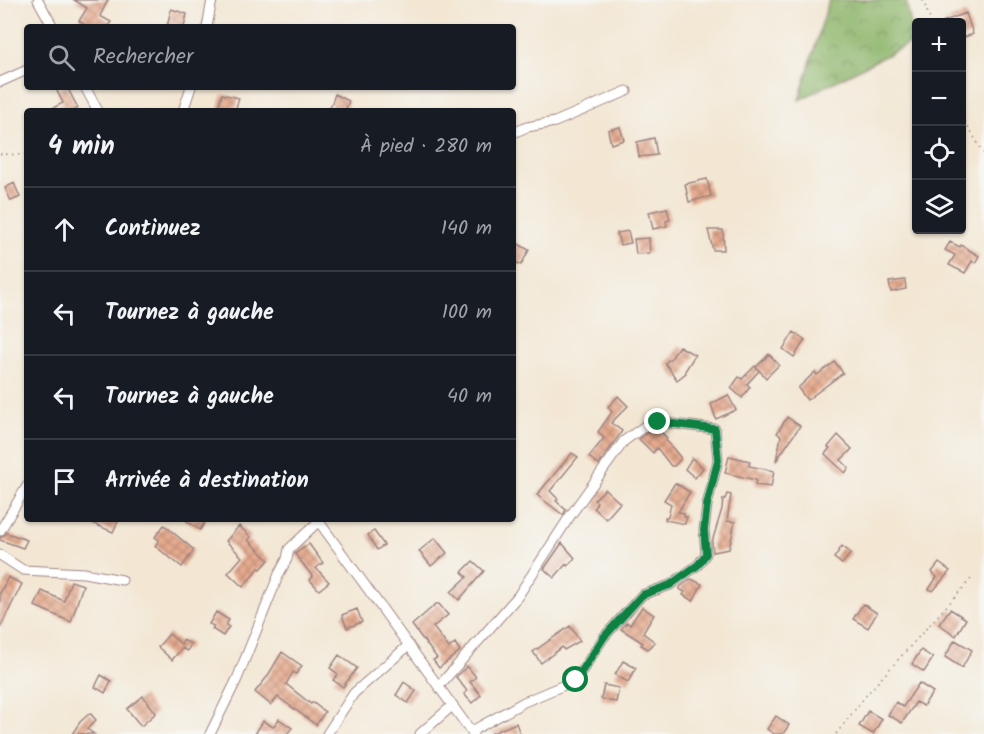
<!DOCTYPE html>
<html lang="fr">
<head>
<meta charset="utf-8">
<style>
	body { margin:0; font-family:Kalam,sans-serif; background:#20242c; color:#f1f3f6 }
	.controls { position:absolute; right:18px; top:18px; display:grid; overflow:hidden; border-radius:6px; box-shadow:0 2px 4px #0004 }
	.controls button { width:54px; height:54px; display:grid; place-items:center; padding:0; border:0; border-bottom:2px solid #363941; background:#171b24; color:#f1f3f6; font:30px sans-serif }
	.stop { position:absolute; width:18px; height:18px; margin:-14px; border:4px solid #0b8043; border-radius:50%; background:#fff }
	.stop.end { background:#0b8043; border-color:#fff; box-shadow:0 2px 6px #0008 }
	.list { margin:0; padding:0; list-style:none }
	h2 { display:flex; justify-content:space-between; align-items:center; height:78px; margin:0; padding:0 24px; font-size:26px }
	h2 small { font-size:20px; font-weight:400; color:#9ea1a6 }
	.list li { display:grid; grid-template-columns:39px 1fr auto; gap:18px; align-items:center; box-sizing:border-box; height:84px; padding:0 24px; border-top:2px solid #363941 }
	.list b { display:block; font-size:22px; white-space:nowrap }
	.list em { font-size:20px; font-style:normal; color:#9ea1a6 }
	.icon { flex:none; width:33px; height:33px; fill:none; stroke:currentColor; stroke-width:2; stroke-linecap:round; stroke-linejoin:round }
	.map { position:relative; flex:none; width:984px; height:734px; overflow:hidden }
	.search { position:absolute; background:#171b24; box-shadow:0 2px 4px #0004; left:24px; top:24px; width:492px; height:66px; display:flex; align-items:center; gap:15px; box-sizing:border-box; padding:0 21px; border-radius:6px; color:#9ea1a6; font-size:22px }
	.panel { position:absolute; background:#171b24; box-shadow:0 2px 4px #0004; left:24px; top:108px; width:492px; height:414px; border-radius:6px }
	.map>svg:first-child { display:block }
</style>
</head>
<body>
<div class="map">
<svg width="984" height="734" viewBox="0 0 984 734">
	<defs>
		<pattern id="forest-crowns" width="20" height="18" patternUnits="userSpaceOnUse" patternTransform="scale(1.5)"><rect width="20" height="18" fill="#8fb66c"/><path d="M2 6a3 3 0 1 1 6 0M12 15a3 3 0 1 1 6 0" fill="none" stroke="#779359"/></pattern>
		<pattern id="building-cross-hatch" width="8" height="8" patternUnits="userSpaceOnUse" patternTransform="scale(1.5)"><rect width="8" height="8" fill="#e6ab8f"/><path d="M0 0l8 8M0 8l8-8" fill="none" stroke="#bc8b75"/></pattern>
	</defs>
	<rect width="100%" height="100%" fill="#f6f6f2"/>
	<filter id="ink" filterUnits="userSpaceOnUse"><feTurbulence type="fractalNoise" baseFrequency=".0167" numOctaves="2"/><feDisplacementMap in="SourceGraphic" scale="12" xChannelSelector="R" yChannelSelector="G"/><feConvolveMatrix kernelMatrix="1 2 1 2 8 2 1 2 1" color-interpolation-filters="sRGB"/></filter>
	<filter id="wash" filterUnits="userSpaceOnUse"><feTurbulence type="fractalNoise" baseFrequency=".008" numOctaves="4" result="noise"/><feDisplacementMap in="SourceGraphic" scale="24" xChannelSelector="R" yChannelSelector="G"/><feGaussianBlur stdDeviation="1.35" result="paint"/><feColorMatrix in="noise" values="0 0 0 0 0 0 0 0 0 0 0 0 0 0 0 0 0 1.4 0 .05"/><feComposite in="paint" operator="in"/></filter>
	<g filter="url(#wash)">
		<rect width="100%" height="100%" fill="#f3e7d4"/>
		<!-- forest -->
		<path fill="url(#forest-crowns)" stroke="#6c6a4c" stroke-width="1.5" d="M829 0H906L914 41 799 100Z"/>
		<g id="blocks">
			<!-- building -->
			<path fill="url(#building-cross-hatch)" d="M74 0H108L100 16 111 22 107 27H89L79 21 87 8Z
				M171 9 187 14 184 27H167Z
				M966 13 973 34 962 38V22H942Z
				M63 87H67L78 108 74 111H47L63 103 57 91Z
				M222 94 239 98 235 111 218 109Z
				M335 94 349 101 345 111H329Z
				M620 127 624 140 611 144 608 130Z
				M654 138 657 155 639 157 637 142Z
				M707 179 711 196 689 202 685 184Z
				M14 183 20 197 11 201 5 188Z
				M667 208 670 220 666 221 667 226 653 229 649 212Z
				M708 230H723L724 250H713Z
				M628 231 631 243 620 245 617 233Z
				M649 238 650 253 636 254 634 239Z
				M513 241 529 250 521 265 513 261Z
				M950 242 960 247 961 245 979 256 975 263 972 261 965 273 949 265 955 255 945 250Z
				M905 280 906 289 891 292 889 282Z
				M794 332 805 340 794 357 783 349Z
				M679 346 695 355 685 371 686 373 677 380 665 363 672 357Z
				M769 354 779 365 766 378 756 367Z
				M835 362 843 373 807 400 798 388 815 372 817 375Z
				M755 366 759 371 747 384 750 387 742 398 731 388 739 377 742 379Z
				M728 395 736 410 716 419 711 404Z
				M618 396 628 406 611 423 622 431 599 465 589 457 604 438 598 432 612 412 608 407Z
				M787 417 800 426 776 461 781 436 777 433Z
				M658 429 667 438 666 440 680 457V460L674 466H671L657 448 653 453 639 439 648 432Z
				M838 435 852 449 841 460 849 468 845 473 825 454 830 448 828 447Z
				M572 453 578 457 550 491 558 499 556 501 566 510 563 515 537 495Z
				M729 456 750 461 749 466 774 471 771 487 755 485 756 480 725 473Z
				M692 458 703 468 695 478 685 469Z
				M675 483 690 492 678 512 684 513V517H687L685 524 665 520V517H668L671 504 664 500Z
				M605 489 620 503 606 519 594 508 597 502 594 500Z
				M727 494 731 495 727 521 735 522 729 549 713 552 712 542 722 509 723 499H725Z
				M97 519H119L113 532 94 524Z
				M184 519H207L200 530Z
				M164 525 194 550 182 567 155 546 159 540 155 537Z
				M239 526 251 537 248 540 269 560 261 569 259 568 243 587 228 573 242 557 226 541Z
				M374 531 384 545 377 550 368 535Z
				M7 533 27 540 23 548 0 540V538Z
				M435 538 447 553 431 566 419 551Z
				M562 543 575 558 567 566 566 564 554 578 544 569Z
				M309 544 323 563 316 568 329 582 319 590 310 580 313 577 295 554Z
				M842 546 851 553 842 564 834 558Z
				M473 561 484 571 459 600 451 592 467 577 462 572Z
				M939 563 950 571 933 591 929 589 937 577 932 572Z
				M8 577 22 584 0 628V593Z
				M691 579 702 584 693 601 683 595 685 592 679 589 681 586Z
				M71 581 83 585 71 622 35 606 42 591 64 601Z
				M436 604H439L448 615 433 627 449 648 455 643 460 651 439 668 433 660 437 658 412 625Z
				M863 604 877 613 868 628 853 619Z
				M642 607 654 615 643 633 655 642 648 649 641 645 643 643 621 629 627 622 630 625Z
				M357 609 362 622 347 628 342 615Z
				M950 609 966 619 956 636 939 624Z
				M216 612 229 620 226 625 229 627 223 636 212 629 214 626 209 624Z
				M570 626 580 641 564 650 562 647 541 663 533 652Z
				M169 634 181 644 183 640 191 644 187 651 182 648 172 660 158 647Z
				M955 640 972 650 962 668 945 657Z
				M921 650 933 658 924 672 912 664Z
				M282 652 302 666 296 674 293 672 286 684 311 704 312 702 325 712 316 725 278 697 271 705 255 692 267 677Z
				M339 655 357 668 343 687 333 680 338 674 330 668Z
				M623 661 636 668 628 682 615 675Z
				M467 666 476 677 470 682 481 695 472 703 464 694 467 691 456 677Z
				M101 675 111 681 105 693 95 687Z
				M404 682 416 691 408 703 396 695Z
				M919 683 933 692 923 706 916 702 902 723 888 715 896 702 903 707Z
				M604 685 619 688 616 702 601 699Z
				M143 696 156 713 141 726 127 709Z
				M868 711 882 719 873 734 859 726Z
				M90 713 96 720 87 729 94 734H72L80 722Z
				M776 716 789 725 783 734H774L767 729Z
				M279 719 292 728 287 734H255L263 721 273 727Z
				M516 723 520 734H490Z"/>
		</g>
	</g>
	<g filter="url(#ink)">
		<use href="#blocks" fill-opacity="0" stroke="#9e8380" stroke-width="1.5"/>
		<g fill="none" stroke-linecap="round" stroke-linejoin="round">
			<defs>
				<path id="street" d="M38 0 53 27
					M207 27 212 0
					M0 82 27 70
					M85 87 98 111
					M183 111 191 87
					M513 133 527 127 555 122 627 91
					M317 519 473 734
					M0 531 27 486
					M0 555 23 570 84 573 122 580
					M439 686 518 596 570 516 624 441 645 426 658 422 715 429 718 460 707 505 704 530 706 554 698 565 670 585 642 595 604 637 576 680 524 702 472 731
					M210 734 237 679 279 574 287 559 289 549 319 521
					M327 734 354 693 409 645
					M420 734 453 705"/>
			</defs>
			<!-- street casing -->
			<use href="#street" stroke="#9e8380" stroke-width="11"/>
			<!-- path -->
			<path stroke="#9e8380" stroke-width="1.5" stroke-dasharray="1.5 4.5" stroke-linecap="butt" d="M923 0 931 22
				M962 116 984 154
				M0 154 27 155
				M836 734 868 693 972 578"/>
			<!-- street -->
			<use href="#street" stroke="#fff" stroke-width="9"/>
		</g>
	</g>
	<g fill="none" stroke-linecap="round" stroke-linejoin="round" filter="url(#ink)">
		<!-- route -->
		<path stroke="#0b8043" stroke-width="8" d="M576 680 604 637 642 595 670 585 698 565 706 554 704 530 707 505 718 460 715 429 658 422"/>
	</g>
</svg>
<div class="controls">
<button>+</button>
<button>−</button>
<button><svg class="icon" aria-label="locate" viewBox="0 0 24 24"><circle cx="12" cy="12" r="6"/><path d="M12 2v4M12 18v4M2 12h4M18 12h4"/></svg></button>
<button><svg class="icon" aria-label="layers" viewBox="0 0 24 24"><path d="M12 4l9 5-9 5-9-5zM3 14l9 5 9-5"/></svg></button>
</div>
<div class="stop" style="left:576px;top:680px"></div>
<div class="stop end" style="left:658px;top:422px"></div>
<div class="search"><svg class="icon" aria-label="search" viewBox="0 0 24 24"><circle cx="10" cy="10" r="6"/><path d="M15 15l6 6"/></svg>Rechercher</div>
<section class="panel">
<h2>4 min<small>À pied · 280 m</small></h2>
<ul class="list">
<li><svg class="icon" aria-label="ahead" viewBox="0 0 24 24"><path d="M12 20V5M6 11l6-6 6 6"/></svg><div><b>Continuez</b></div><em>140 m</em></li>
<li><svg class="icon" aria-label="left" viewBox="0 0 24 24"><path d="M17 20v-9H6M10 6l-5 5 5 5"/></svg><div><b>Tournez à gauche</b></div><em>100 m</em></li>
<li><svg class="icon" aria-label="left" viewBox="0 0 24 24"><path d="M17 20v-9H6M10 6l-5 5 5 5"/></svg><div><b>Tournez à gauche</b></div><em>40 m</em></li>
<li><svg class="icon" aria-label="arrive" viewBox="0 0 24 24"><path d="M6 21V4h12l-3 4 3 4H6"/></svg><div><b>Arrivée à destination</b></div></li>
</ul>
</section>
</div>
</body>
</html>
